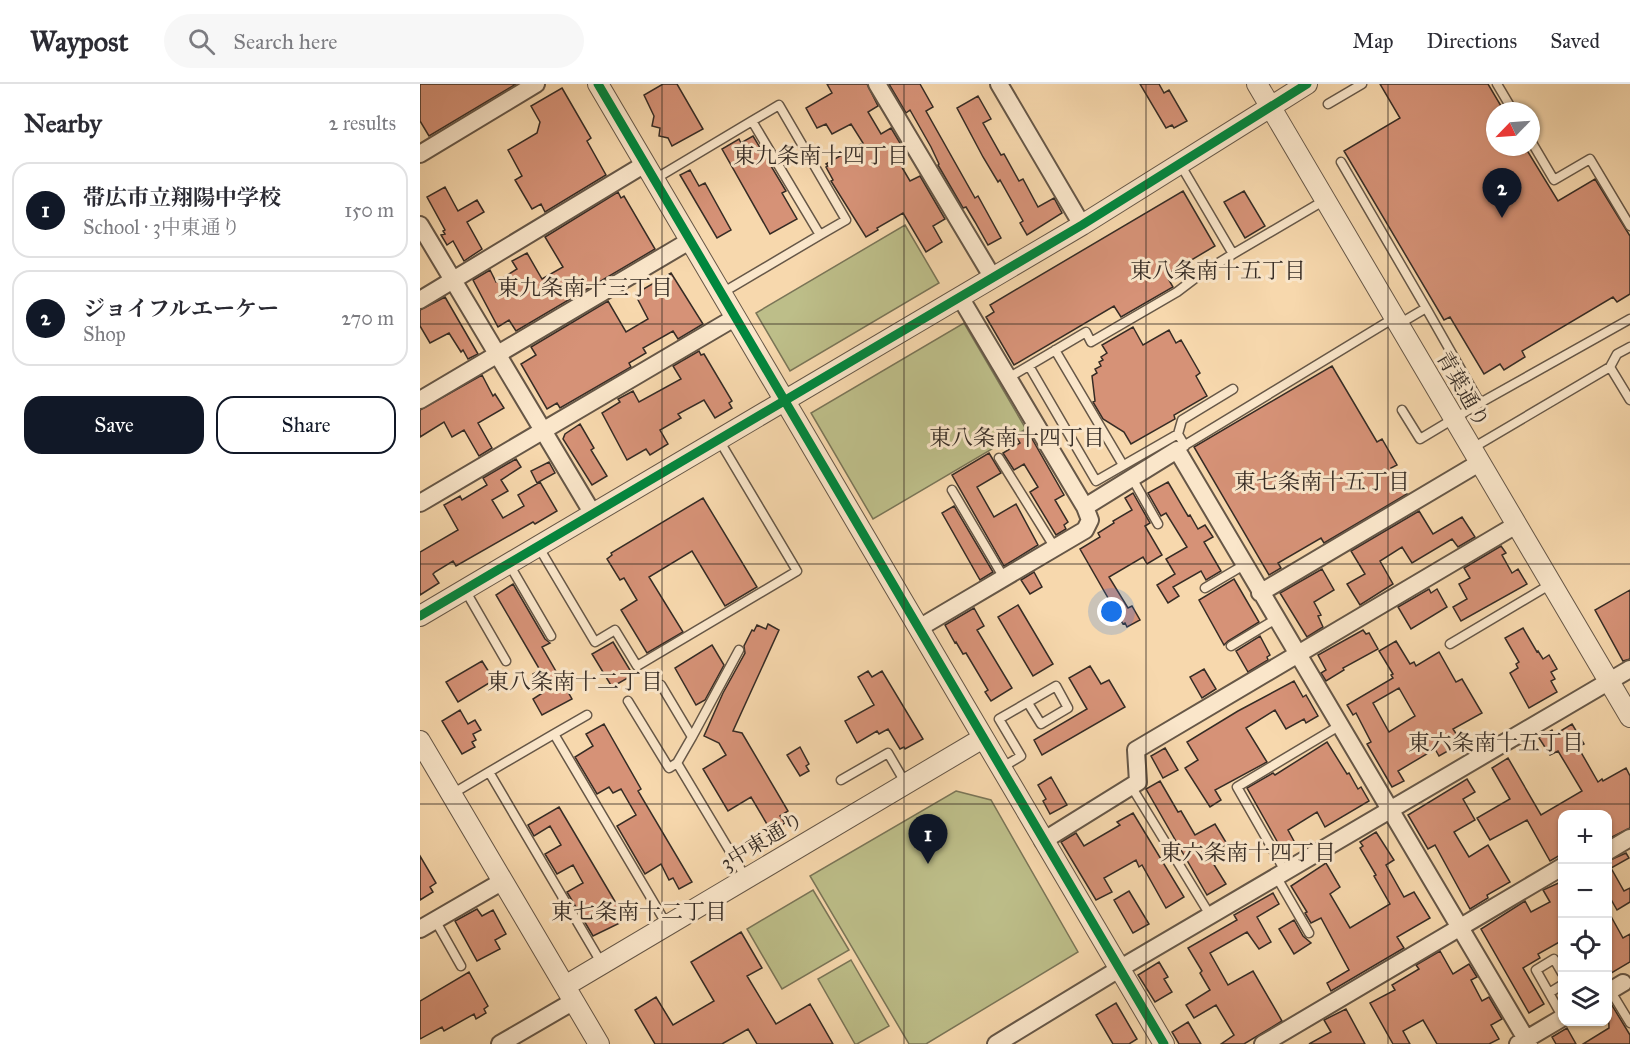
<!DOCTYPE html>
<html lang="en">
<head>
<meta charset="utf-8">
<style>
	body { margin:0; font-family:"IM FELL Great Primer","Noto Serif JP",serif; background:#f7f7f7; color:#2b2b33 }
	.controls { position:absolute; right:18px; bottom:18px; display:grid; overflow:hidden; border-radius:12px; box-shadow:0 2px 4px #0004 }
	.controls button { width:54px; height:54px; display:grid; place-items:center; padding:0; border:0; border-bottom:2px solid #e1e1e2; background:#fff; color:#2b2b33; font:30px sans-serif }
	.compass { position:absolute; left:1066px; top:18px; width:54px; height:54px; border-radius:50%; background:#fff; box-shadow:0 2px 4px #0004; rotate:245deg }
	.you { position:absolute; left:692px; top:528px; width:21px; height:21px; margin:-15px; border:4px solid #fff; border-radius:50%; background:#1a73e8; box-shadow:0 0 0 9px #1a73e833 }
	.badge { display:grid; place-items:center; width:39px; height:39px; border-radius:50%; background:#111827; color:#fff; font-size:20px; font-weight:700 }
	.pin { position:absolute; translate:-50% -50px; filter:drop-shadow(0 2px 3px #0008) }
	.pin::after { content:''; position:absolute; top:32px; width:21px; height:18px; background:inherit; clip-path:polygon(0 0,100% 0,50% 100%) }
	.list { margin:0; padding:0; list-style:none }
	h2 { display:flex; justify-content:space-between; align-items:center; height:78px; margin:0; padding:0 24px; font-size:26px }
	h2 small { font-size:20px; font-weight:400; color:#7c7c81 }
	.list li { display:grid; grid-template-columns:39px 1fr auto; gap:18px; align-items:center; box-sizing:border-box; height:96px; margin:0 12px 12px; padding:0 12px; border:2px solid #e1e1e2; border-radius:18px }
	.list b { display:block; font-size:22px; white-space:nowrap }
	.list p { margin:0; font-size:20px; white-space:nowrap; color:#7c7c81 }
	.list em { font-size:20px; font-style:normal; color:#7c7c81 }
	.actions { display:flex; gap:12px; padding:18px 24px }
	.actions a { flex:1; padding:14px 0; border:2px solid #111827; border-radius:18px; text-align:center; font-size:21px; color:#111827 }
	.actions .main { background:#111827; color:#fff }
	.icon { flex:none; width:33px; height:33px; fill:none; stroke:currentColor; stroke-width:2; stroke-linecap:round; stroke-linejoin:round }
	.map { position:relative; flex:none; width:1210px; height:960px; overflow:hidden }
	header { display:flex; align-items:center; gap:36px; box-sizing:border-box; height:84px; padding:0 30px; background:#fff; border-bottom:2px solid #e1e1e2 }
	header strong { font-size:28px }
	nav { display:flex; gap:33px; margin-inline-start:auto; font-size:21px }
	.search { width:420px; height:54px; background:#f7f7f7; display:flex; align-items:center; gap:15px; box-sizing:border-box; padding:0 21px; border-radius:33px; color:#7c7c81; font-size:22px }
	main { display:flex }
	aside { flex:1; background:#fff }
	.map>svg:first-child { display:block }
</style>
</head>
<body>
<header>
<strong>Waypost</strong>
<div class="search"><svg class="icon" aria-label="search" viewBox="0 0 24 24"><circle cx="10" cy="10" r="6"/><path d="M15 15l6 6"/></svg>Search here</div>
<nav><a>Map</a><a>Directions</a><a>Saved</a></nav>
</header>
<main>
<aside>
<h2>Nearby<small>2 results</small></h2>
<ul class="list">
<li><span class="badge">1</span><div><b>帯広市立翔陽中学校</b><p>School · 3中東通り</p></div><em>150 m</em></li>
<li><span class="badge">2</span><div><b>ジョイフルエーケー</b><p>Shop</p></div><em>270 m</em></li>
</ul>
<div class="actions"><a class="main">Save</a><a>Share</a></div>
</aside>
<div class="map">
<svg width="1210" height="960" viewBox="0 0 1210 960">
	<rect width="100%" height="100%" fill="#f7d8ad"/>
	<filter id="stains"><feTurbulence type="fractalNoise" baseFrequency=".00333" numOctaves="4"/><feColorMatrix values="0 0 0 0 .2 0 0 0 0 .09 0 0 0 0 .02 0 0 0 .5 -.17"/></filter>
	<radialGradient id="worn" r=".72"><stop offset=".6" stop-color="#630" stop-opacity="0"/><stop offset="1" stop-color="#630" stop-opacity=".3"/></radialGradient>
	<!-- green -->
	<path fill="#bdbe89" stroke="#7a7557" stroke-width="1.5" d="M485 141 519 199 370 287 336 229Z
		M544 239 606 345 453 435 391 329Z
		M536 707 571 716 658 868 506 960H489L390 792Z
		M393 806 429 866 362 905 327 845Z
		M431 876 469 942 437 960H435L398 895Z"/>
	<!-- building -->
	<path fill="#d69277" stroke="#362c25" stroke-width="1.5" fill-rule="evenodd" d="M0 0H96L9 52 0 37Z
		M243 0H257L283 45 252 62 248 54 239 52 240 44 232 42 234 32 224 11Z
		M407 0H447L458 22 448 28 461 50 471 44 483 64 474 70 490 97 500 92 525 135 513 142 522 158 506 168 483 129 457 144 458 146 446 153 411 97 413 96 406 83 408 82 406 80 443 59 431 40 412 50 406 40 397 44 386 24 412 9Z
		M469 0H500L513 23 506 27 555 114 558 112 581 154 568 161 555 138 546 123 543 124 518 81 519 80 511 63 490 26 486 29Z
		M720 0H739L744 9 749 6 767 37 754 44 752 41 746 44Z
		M960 0H1068L1084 27H1075V63H1105L1138 117 1175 95 1210 152V210L1197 218 1193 213 1102 267 1105 273 1084 286 1080 280 1064 290 1030 233 1024 236 924 67 980 34Z
		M142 4 171 54 167 57 186 91 125 128 121 120 112 125 95 96 102 92 88 66 117 49 120 38 111 22Z
		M558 12 571 35 563 39 581 71 584 70 599 97 603 95 618 123 634 114 642 129 607 151 600 139 603 137 580 96 578 98 563 73 537 24Z
		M333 52 366 107 362 109 377 135 350 150 302 65 319 55 321 59Z
		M270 86 279 102 285 99 311 146 297 154 260 91Z
		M25 103 38 127 57 116 64 128 47 138 62 165 44 177 33 157 27 161 21 151 25 150 23 147 25 146 7 113Z
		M763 107 795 162 746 191 753 203 701 233 694 222 594 281 566 233 574 228 570 221Z
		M824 107 845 142 825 154 804 118Z
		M198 108 201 114 204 112 235 165 96 247 89 236 78 243 53 196 70 186 76 198 97 185 92 177 107 169 122 195 143 183 125 153Z
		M251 189 283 240 258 255 253 247 223 264 226 269 209 279 211 283 140 324 137 319 127 325 101 280 116 271 111 263 188 217 206 248 228 235 215 210Z
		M25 213 58 270 48 275 43 266 41 268 29 249 10 259 0 242V226Z
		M713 243 723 261 749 246 756 259 761 256 780 289 776 292 787 312 754 331 755 335 711 360 704 348 683 335 673 318 675 317 672 292 677 289 675 285 681 282 679 278 683 276 681 273 687 269 682 261Z
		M279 267 281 271 284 270 312 317 309 319 312 324 295 334 284 316 258 330 261 334 240 346 248 360 230 371 226 365 207 376 182 329 200 318 198 315 213 307 219 318 261 295 253 282Z
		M912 282 957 358 962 355 977 381 971 384 987 410 904 459 901 454 858 479 861 484 849 491 774 363Z
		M62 291 73 312 75 310 84 324 58 339 72 364 59 372 44 346 32 353 24 338 0 353V326Z
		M160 340 174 364 171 366 187 392 172 401 143 355 145 350Z
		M607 346 644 411 635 416 648 438 644 441 646 445 636 451 610 408 618 403 604 380 594 386 583 369 600 359 596 352Z
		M569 369 581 389 557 403 574 433 596 420 618 461 584 482 532 391Z
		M96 375 101 383 81 396 88 407 72 416 83 434 104 422 98 411 120 398 137 427 115 440 113 438 36 482 33 477 15 488 13 490 19 499 0 511V468L38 446 24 421 40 412 42 416 67 401 63 394Z
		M129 378 135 389 117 399 111 387Z
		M748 398 768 432 770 431 778 445 785 441 793 453 784 458 801 487 786 496 781 487 753 503 759 512 748 519 737 501 755 490 746 475 767 463 746 429 741 432 728 409Z
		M713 409 730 439 725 442 742 471 727 480 723 473 689 493 708 524 712 522 720 536 707 543 705 539 703 540 660 465 680 453 678 449 694 439 693 437 712 426 705 414Z
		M283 414 337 503 305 522 272 467 229 493 263 548 227 569 201 526 217 516 204 494 200 496 187 475 192 471 191 469Z
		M534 422 573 488 560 496 522 429Z
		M999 427 1013 450 1042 433 1055 453 1038 463 1032 455 992 479 982 463 960 477 973 500 940 521 927 500 945 490 931 467Z
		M1081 462 1086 469 1082 471 1092 489 1098 485 1107 500 1041 537 1033 523 1047 515 1039 500 1050 494 1044 484Z
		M902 485 914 506 894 518 901 531 898 532 903 543 887 553 860 509Z
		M614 488 622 503 610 510 601 496Z
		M814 495 839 538 808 557 804 561 779 516Z
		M93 500 125 555 130 559 122 563 152 615 122 631 113 615 124 608 113 590 120 586 76 511Z
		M1009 505 1011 509 1017 505 1027 523 991 545 978 523Z
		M1210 506V575L1203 577 1175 526Z
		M598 521 633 580 613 592 578 533Z
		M554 524 564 542 557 546 592 604 571 617 565 608 568 606 546 569 543 570 536 558 535 559 525 541Z
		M348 540 359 546 313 647 322 649 368 727 360 732 365 739 351 747 331 713 308 727 283 685 306 671 299 659 284 652 303 609 325 569 324 562 332 546 334 547 337 541 346 545Z
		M1103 544 1117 568 1118 567 1123 575 1129 571 1137 585 1131 588 1135 595 1131 597 1137 608 1109 624 1090 589 1098 584 1096 580 1099 578 1085 554Z
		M943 546 946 550 949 549 958 565 923 584 924 586 906 597 901 589 906 586 898 571Z
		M840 552 850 571 847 573 848 576 828 588 816 567Z
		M976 557 990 580 994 578 996 582 1019 568 1036 598 1042 595 1062 629 1033 645 1042 659 1019 672 1015 665 978 687 984 697 972 703 947 660 951 658 936 629 933 631 927 621 973 594 971 591 973 590 959 567ZM979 604 995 632 969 648 953 619Z
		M193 558 213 591 192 603 172 570Z
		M292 561 304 581 285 616 276 621 255 584Z
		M62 577 74 596 38 618 26 598Z
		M670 582 681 600 689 596 705 623 622 671 614 656 667 625 649 594Z
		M784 585 796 605 782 614 770 593Z
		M448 587 452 593 462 587 503 655 485 665 484 663 480 665 468 645 459 650 457 647 437 659 425 637 454 621 438 593Z
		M874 597 883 613 886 611 898 632 886 639 884 635 866 645 855 626 826 644 847 678 795 706 801 716 790 723 765 684 778 676 767 658 818 627Z
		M40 626 48 640 55 636 61 646 53 650 56 656 52 658 55 663 42 670 22 637Z
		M184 640 221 705 218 707 272 798 259 805 253 794 249 796 241 780 225 790 197 742 216 731 201 705 193 709 189 703 177 710 155 673 173 662 166 650Z
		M1152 640 1164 660 1158 663 1178 698 1182 695 1183 697 1206 684 1210 692V744L1188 755V730H1143L1142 770 1130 777 1107 736 1070 756 1057 734 1090 715 1072 684 1088 674 1121 731 1162 707 1138 667 1130 671 1119 654 1132 646 1134 651Z
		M907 658 927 690 929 689 938 705 941 703 949 717 905 743 897 728 868 746 875 759 862 766 827 704 853 689 855 691Z
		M380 663 389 680 386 682 389 687 380 692 367 671Z
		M745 664 758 686 743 694 731 672Z
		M631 693 647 721 630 730 623 717 626 715 618 701Z
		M1047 695 1055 708 1043 715 1055 736 1034 748 1049 773 1068 761 1090 798 1067 811 1068 814 1050 825 1015 761 1008 765 988 731Z
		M740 697 758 728 761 727 775 751 795 740 807 760 788 771 806 800 787 811 726 705Z
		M139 723 206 836 173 852 147 808 163 799 153 781 137 790 125 770 141 761 130 742 114 752 108 741Z
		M713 729 764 813 746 824 722 781 719 783 716 776 684 794 692 808 676 816 641 758 656 749 664 762 700 741 697 738Z
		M956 748 974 776 966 781 984 813 994 808 1010 834 977 853 984 864 911 907 907 899 929 886 901 834 891 839 885 829 887 828 871 802 906 779 920 803 910 810 930 844 970 820 954 792 956 791 940 764 943 762 940 758Z
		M1206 769 1209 774 1191 784 1204 807 1210 804V818L1197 826 1188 810V777Z
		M0 772 16 799 10 803 13 808 0 816Z
		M1143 797V856L1118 870 1120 874 1103 884 1124 920 1109 929 1061 845 1105 817 1111 828 1130 818 1123 806Z
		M709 807 729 840 713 849 694 816Z
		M853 809 859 820 837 833 851 858 839 865 827 848 790 869 808 901 833 887 862 937 824 960H801L814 951 796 921 774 934 766 921 790 906 780 889 782 887 768 864 817 836 814 831Z
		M57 825 62 832 73 826 86 850 75 856 80 865 57 877 35 837Z
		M1188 827 1203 854 1210 850V878L1188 891Z
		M874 836 883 852 891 859 874 870 859 845Z
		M321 848 342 884 327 892 356 940 390 920 413 960H337L328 945 302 960H235L215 926 236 913 253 941 294 917 271 878Z
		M1020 867 1033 890 1049 880 1057 893 1051 896 1062 917 1069 913 1082 935 1071 941 1079 955 1069 960H1017L1003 936 983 947 990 960H973L950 919 975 906 972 901 999 885 996 881Z
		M739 878 748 893 744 895 752 908 735 918 718 891Z
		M49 888 68 922 64 925 66 929 56 935 54 930 24 947 22 943 0 955V917Z
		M1188 918H1190L1210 951V960H1163L1189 944Z
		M696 919 717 955 709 960H693L676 931Z
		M926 925 945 960H889L911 948 904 936Z
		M768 938 781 960H759L752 948Z
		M1147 944 1156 960H1136L1132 953Z"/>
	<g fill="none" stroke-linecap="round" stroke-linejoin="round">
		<defs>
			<path id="service" d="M1077 0 1093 27
				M908 20 942 0
				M332 37 359 21 426 136 400 151
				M1111 57 1134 96 1170 75 1210 142
				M921 78 1006 224
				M760 80 813 170 905 116
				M235 95 332 37 400 151 302 209
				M979 240 1006 224 1060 319
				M635 266 703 381
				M609 282 676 397 758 350 765 362
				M1190 283 1210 316
				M588 294 666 248 671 258 757 208 782 189 813 170
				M982 326 1000 355 1060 319 1210 235
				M758 350 762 336 813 305
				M1051 365 1190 283 1197 270 1210 263
				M757 366 974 234
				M579 374 635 464
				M712 394 738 440
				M532 406 584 494
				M118 462 175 558 195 546 217 582 377 487 299 356
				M89 480 131 552
				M785 504 824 481
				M45 506 86 577
				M1030 560 1131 500
				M811 562 856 535
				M241 601 272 653 257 679
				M208 617 249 684 257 679 326 794
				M134 650 167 631
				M272 653 319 566
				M581 684 601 672 579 635 636 602 648 624 621 640 608 619
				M69 688 134 650 247 841
				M421 696 468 669 486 700
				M711 702 790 831
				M32 710 69 688 182 880
				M865 787 817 703 919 642
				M856 792 889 849
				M15 836 41 882
				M1142 901 1129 909 1142 932
				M1190 906 1210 939
				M1129 909 1116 886 1134 875 1142 889"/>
			<path id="minor" d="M457 0 573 194
				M579 0 662 141
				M0 70 116 0
				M0 141 173 430
				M540 213 665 423
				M0 216 225 80
				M0 316 271 156
				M0 419 316 233
				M840 509 1059 379
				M499 544 665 446 670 436 665 423 757 366 1109 960
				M623 757 718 698 716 666 1096 441
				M1188 767 1210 754
				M0 845 83 797
				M1188 908 1203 899
				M80 960 154 917
				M576 960 699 885 1210 585
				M843 960 1142 783
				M1098 960 1142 934"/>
			<path id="tertiary" d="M178 0 744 960
				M837 0 1210 633
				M0 532 662 141 887 0
				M0 657 179 960
				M145 902 563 654"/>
		</defs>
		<!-- service casing -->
		<use href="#service" stroke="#665747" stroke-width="11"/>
		<!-- minor casing -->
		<use href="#minor" stroke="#665747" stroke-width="20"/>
		<!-- tertiary casing -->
		<use href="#tertiary" stroke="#665747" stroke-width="22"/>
		<!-- service -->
		<use href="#service" stroke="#fae6ca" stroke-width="8"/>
		<!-- minor -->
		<use href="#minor" stroke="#fae6ca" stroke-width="16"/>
		<!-- tertiary -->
		<use href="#tertiary" stroke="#fae6ca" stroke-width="20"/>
		<defs>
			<path id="cycleway" d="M178 0 744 960
				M0 532 662 141 887 0"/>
		</defs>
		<!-- cycleway casing -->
		<use href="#cycleway" stroke="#fae6ca" stroke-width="13"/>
		<!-- cycleway -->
		<use href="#cycleway" stroke="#00873e" stroke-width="9"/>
	</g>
	<!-- grid -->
	<path fill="none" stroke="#362c25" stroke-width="1.5" stroke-opacity="0.55" d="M242 0V960M484 0V960M726 0V960M968 0V960M0 240H1210M0 480H1210M0 720H1210"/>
	<g text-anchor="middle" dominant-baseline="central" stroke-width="6" stroke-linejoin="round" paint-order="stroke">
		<!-- street labels -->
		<g font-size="21" fill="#362c25" stroke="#fae6ca">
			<text transform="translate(1043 305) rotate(60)">青葉通り</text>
			<text transform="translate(342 757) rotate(-31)">3中東通り</text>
		</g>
		<!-- neighbourhood labels -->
		<g font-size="22" fill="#362c25" stroke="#fae6ca">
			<text x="401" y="71">東九条南十四丁目</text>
			<text x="798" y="186">東八条南十五丁目</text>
			<text x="165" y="203">東九条南十三丁目</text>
			<text x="597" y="353">東八条南十四丁目</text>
			<text x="902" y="397">東七条南十五丁目</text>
			<text x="155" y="597">東八条南十二丁目</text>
			<text x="1076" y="658">東六条南十五丁目</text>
			<text x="828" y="768">東六条南十四丁目</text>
			<text x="219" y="827">東七条南十二丁目</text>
		</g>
	</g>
	<rect width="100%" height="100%" filter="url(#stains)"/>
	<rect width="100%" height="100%" fill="url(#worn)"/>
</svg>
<div class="controls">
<button>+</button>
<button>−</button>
<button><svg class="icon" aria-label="locate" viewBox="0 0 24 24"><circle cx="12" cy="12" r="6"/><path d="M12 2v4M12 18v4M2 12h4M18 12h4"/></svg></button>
<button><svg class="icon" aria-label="layers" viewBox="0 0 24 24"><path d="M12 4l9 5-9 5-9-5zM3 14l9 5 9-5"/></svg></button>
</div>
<svg class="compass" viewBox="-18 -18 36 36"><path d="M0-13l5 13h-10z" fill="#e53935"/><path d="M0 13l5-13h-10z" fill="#7c7c81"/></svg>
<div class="you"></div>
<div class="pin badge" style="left:508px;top:780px">1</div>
<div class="pin badge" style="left:1082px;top:134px">2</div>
</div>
</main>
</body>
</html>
